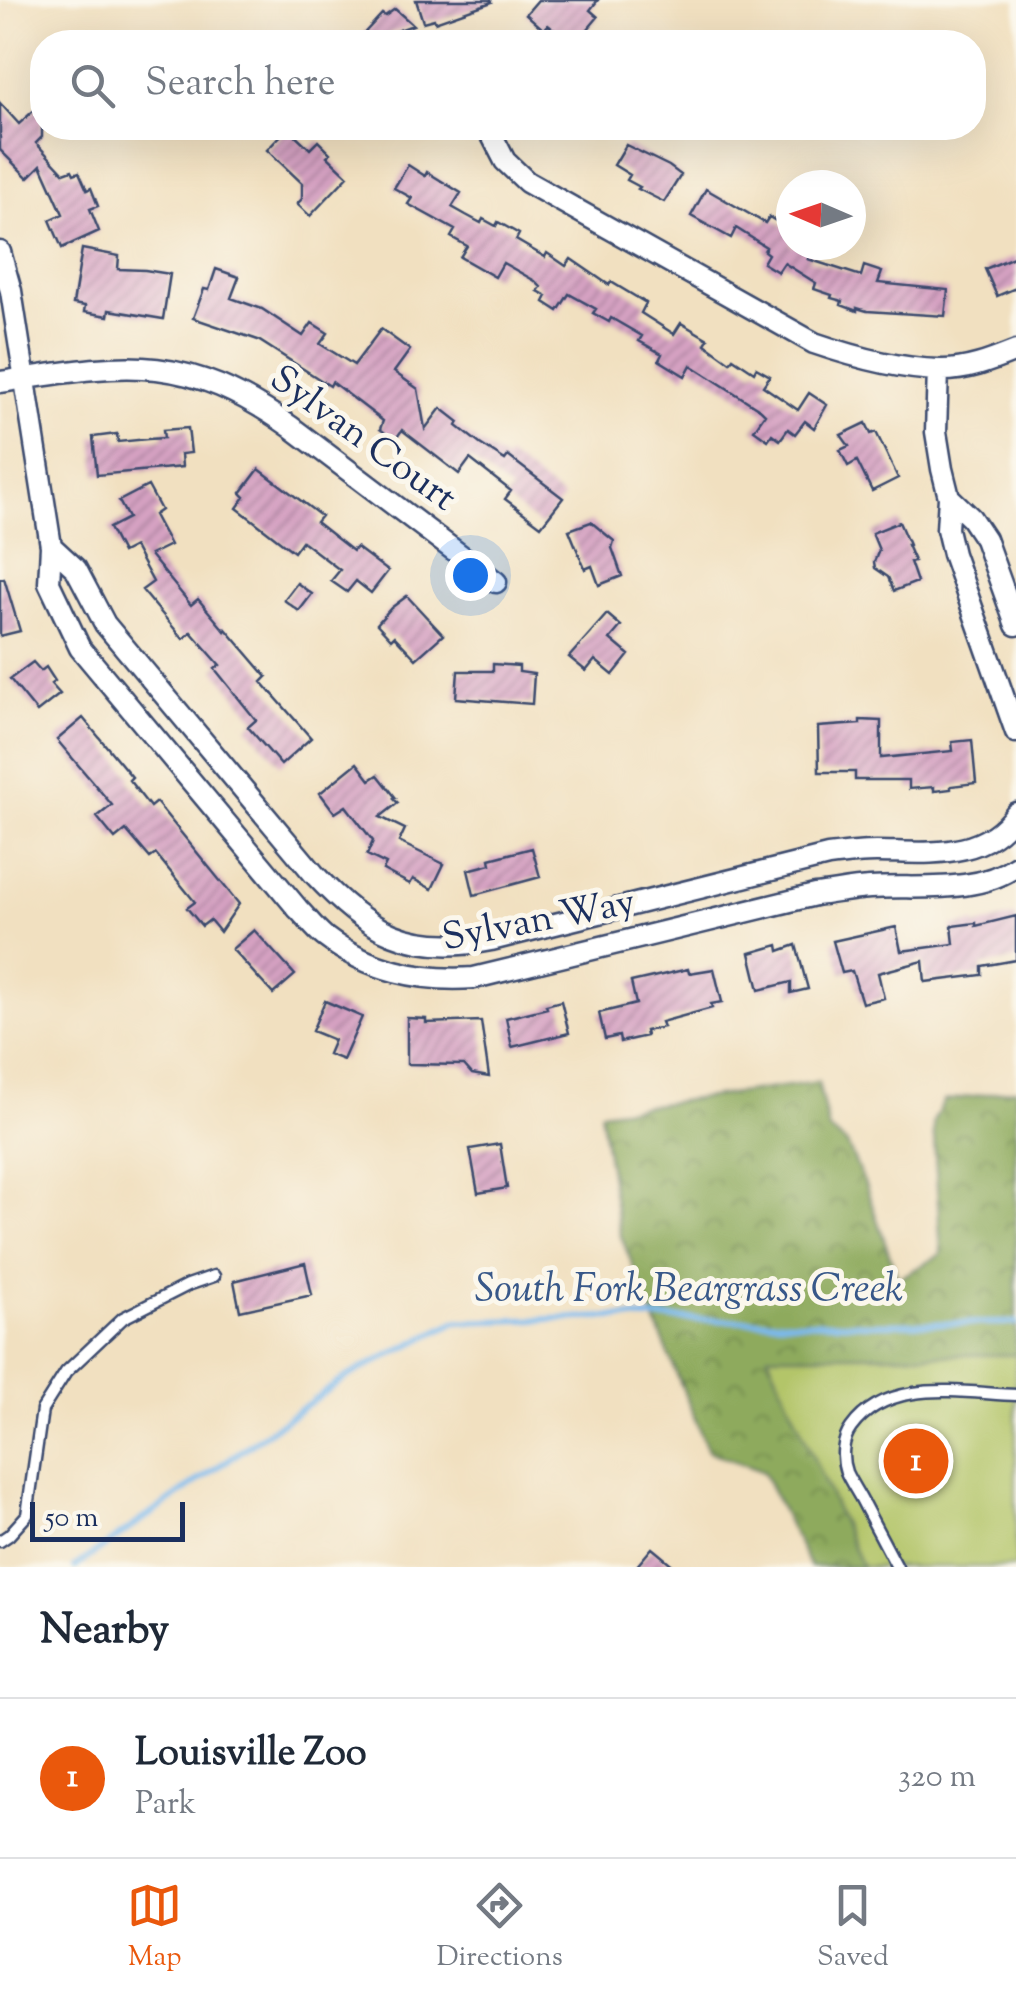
<!DOCTYPE html>
<html lang="en">
<head>
<meta charset="utf-8">
<style>
	body { margin:0; font-family:"Sorts Mill Goudy",serif; background:#f2f2f3; color:#1f2937 }
	.compass { position:absolute; left:776px; top:170px; width:90px; height:90px; border-radius:50%; background:#fff; box-shadow:0 10px 40px #0002; rotate:272deg }
	.scale { position:absolute; left:30px; bottom:25px; width:155px; box-sizing:border-box; padding-left:10px; border:5px solid #1b2f5e; border-top:0; font-size:28px; line-height:35px; white-space:nowrap; color:#1b2f5e; -webkit-text-stroke:8px #fbf7ec; paint-order:stroke }
	.you { position:absolute; left:470px; top:575px; width:35px; height:35px; margin:-25px; border:8px solid #fff; border-radius:50%; background:#1a73e8; box-shadow:0 0 0 15px #1a73e833 }
	.badge { display:grid; place-items:center; width:65px; height:65px; border-radius:50%; background:#ea580c; color:#fff; font-size:32px; font-weight:700 }
	.pin { position:absolute; translate:-50% -50%; border:5px solid #fff; box-shadow:0 2px 10px #0006 }
	.list { margin:0; padding:0; list-style:none }
	h2 { display:flex; justify-content:space-between; align-items:center; height:130px; margin:0; padding:0 40px; font-size:42px }
	h2 small { font-size:32px; font-weight:400; color:#747a83 }
	.list li { display:grid; grid-template-columns:65px 1fr auto; gap:30px; align-items:center; box-sizing:border-box; height:160px; padding:0 40px; border-top:2px solid #e0e1e3 }
	.list b { display:block; font-size:38px; white-space:nowrap }
	.list p { margin:0; font-size:32px; white-space:nowrap; color:#747a83 }
	.list em { font-size:32px; font-style:normal; color:#747a83 }
	.icon { flex:none; width:55px; height:55px; fill:none; stroke:currentColor; stroke-width:2; stroke-linecap:round; stroke-linejoin:round }
	.map { position:relative; flex:none; width:1016px; height:1567px; overflow:hidden }
	.search { position:absolute; background:#fff; box-shadow:0 10px 40px #0002; left:30px; right:30px; top:30px; height:110px; display:flex; align-items:center; gap:25px; box-sizing:border-box; padding:0 35px; border-radius:40px; color:#747a83; font-size:38px }
	.sheet { height:290px; background:#fff }
	nav { display:flex; justify-content:space-around; align-items:center; box-sizing:border-box; height:140px; border-top:2px solid #e0e1e3; background:#fff; font-size:28px; color:#747a83 }
	nav a { display:grid; justify-items:center; gap:5px }
	nav .on { color:#ea580c }
	.map>svg:first-child { display:block }
</style>
</head>
<body>
<div class="map">
<svg width="1016" height="1567" viewBox="0 0 1016 1567">
	<defs>
		<pattern id="forest-crowns" width="20" height="18" patternUnits="userSpaceOnUse" patternTransform="scale(2.5)"><rect width="20" height="18" fill="#8eaa5d"/><path d="M2 6a3 3 0 1 1 6 0M12 15a3 3 0 1 1 6 0" fill="none" stroke="#738b50"/></pattern>
		<pattern id="building-hatch" width="6" height="6" patternUnits="userSpaceOnUse" patternTransform="scale(2.5)"><rect width="6" height="6" fill="#d6a2c2"/><path d="M-1 1l2-2M0 6l6-6M5 7l2-2" fill="none" stroke="#ad84a1"/></pattern>
	</defs>
	<rect width="100%" height="100%" fill="#fbf7ec"/>
	<filter id="ink" filterUnits="userSpaceOnUse"><feTurbulence type="fractalNoise" baseFrequency=".01" numOctaves="2"/><feDisplacementMap in="SourceGraphic" scale="20" xChannelSelector="R" yChannelSelector="G"/><feConvolveMatrix kernelMatrix="1 2 1 2 8 2 1 2 1" color-interpolation-filters="sRGB"/></filter>
	<filter id="wash" filterUnits="userSpaceOnUse"><feTurbulence type="fractalNoise" baseFrequency=".0048" numOctaves="4" result="noise"/><feDisplacementMap in="SourceGraphic" scale="40" xChannelSelector="R" yChannelSelector="G"/><feGaussianBlur stdDeviation="2.25" result="paint"/><feColorMatrix in="noise" values="0 0 0 0 0 0 0 0 0 0 0 0 0 0 0 0 0 1.4 0 .05"/><feComposite in="paint" operator="in"/></filter>
	<g filter="url(#wash)">
		<rect width="100%" height="100%" fill="#f1e0c0"/>
		<!-- forest -->
		<path fill="url(#forest-crowns)" stroke="#546c5e" stroke-width="2.5" d="M818 1082 829 1130 847 1144 864 1182 898 1279 941 1254 933 1122 944 1101 1016 1089V1355H768L862 1567H810L763 1472 708 1451 620 1234 600 1112Z"/>
		<!-- green -->
		<path fill="#b3c569" stroke="#677a64" stroke-width="2.5" d="M768 1355H1016V1567H862Z"/>
		<g fill="none" stroke-linecap="round" stroke-linejoin="round">
			<!-- stream -->
			<path stroke="#7ab9ed" stroke-width="6" d="M75 1567 348 1376 455 1322 613 1317 868 1324 1016 1323"/>
		</g>
		<g id="blocks">
			<!-- building -->
			<path fill="url(#building-hatch)" d="M416 0H491L492 2 435 22 434 19 423 22Z
				M538 0H598L590 10 598 17 577 42H570L548 25 544 30 526 14Z
				M395 9 413 25 388 34 398 42H356L382 14 385 16Z
				M0 103 19 124 42 103V137L36 143 64 173 72 170 74 174 79 172 87 190 91 188 98 206 90 209 99 231 62 248 50 220 63 214 41 165 28 178 0 150Z
				M288 128 310 149 318 141 330 153 327 156 348 176 310 216 297 204 302 199V183L267 150Z
				M626 145 669 166 681 175 664 202 638 189 640 187 627 180 630 175 614 165Z
				M408 165 425 176 427 172 461 193 452 207 466 215 481 223 483 219 496 226 498 222 519 234 516 240 545 257 547 253 566 266 571 259 609 285 611 282 646 303 641 313 674 334 681 323 708 339 705 344 730 362 733 358 754 372 756 368 770 376 763 386 798 410 809 393 827 405 814 428 805 421 795 434 788 429 780 440 772 434 768 440 754 430 765 414 761 410 691 365 685 376 659 360 662 354 639 341 642 336 611 318 609 322 593 313 596 309 569 294 558 311 544 302 547 296 538 291 541 287 535 281 503 263 495 277 460 257 467 246 451 237 455 230 408 204 412 198 394 188Z
				M706 189 765 223 769 217 791 230V245H817L808 259 861 276 864 266 882 272 878 283 948 290 945 316 867 311 857 308V311L841 305 842 301 831 298 832 295 814 289 816 283 784 263 778 272 763 263 768 254 764 251 766 247 736 228 731 238 691 216Z
				M82 249 119 256 118 269 145 270 170 274 163 319 109 310 108 316 84 312 85 306 73 304Z
				M1016 256V288L997 296 985 269Z
				M216 269 239 277 231 298 262 309 303 336 312 323 328 333 320 344 354 365 381 329 410 350 394 372 418 389 425 429 441 408 459 422 457 426 480 444 505 460 508 456 563 498 541 526 505 499 511 491 470 459 459 474 402 430 395 440 380 429 383 421 332 382 330 386 258 340 193 318 204 289 209 290Z
				M866 423 871 434 876 432 898 478 872 491 857 461 848 466 840 450 849 446 841 435Z
				M188 428 191 453 181 454 182 467 97 475 93 437 117 434 118 442 148 439 164 438 163 430Z
				M259 469 321 516 316 522 335 537 353 551 356 547 388 571 371 593 356 581 347 592 331 581 340 570 302 541 294 552 237 508 245 497 241 493Z
				M148 486 161 510 154 515 170 545 150 555 191 605 198 599 225 631 226 629 267 677 262 682 311 738 281 765 248 727 256 720 215 669 220 665 191 632 183 639 142 590 153 582 134 547 122 553 109 528 128 518 119 501Z
				M591 522 614 541 612 548 622 576 599 585 592 566 585 569 569 530Z
				M899 522 909 545H907L914 561 910 562 917 582 894 591 888 577 875 568 874 562 879 550 872 533Z
				M4 578 20 631 0 636V579Z
				M297 583 312 594 299 611 284 600Z
				M407 596 443 635 416 659 394 636 391 639 377 624 391 608Z
				M607 614 621 626 610 639 629 655 613 675 595 660 586 671 569 657Z
				M33 662 41 671 46 667 55 681 51 684 60 694 37 712 10 679Z
				M493 664 519 666V672L534 674 532 704 456 698 458 671H493Z
				M83 718 132 777 129 780 150 807 156 802 239 904 220 932 210 920 202 926 187 908 195 902 156 854 150 858 126 830 115 839 97 817 112 805 57 740Z
				M860 720 881 721V758L953 751 952 742 972 740 976 783 951 786V789L934 791V787L909 789V780H855V772H819L818 727 860 724Z
				M357 763 370 780 378 775 396 798 394 799 398 803 380 817 405 829 399 842 444 864 432 889 413 879 410 884 383 870 386 864 367 855 373 841 346 806 335 813 320 793Z
				M532 848 540 877 474 895 468 870 491 864 490 859Z
				M1016 916V960L982 966V975L925 982 923 961 878 973 884 998 862 1003 852 971 842 973 833 941 896 927 901 951 954 944 952 926 976 923V926Z
				M254 930 295 975 273 994 232 949Z
				M778 945 779 951 796 945 808 989 791 993V982L759 990 750 953Z
				M688 969 689 973 714 969 722 1002 711 1004 712 1008 661 1022 663 1027 645 1031 646 1036 620 1042 619 1036 605 1039 599 1013 636 1004 631 982Z
				M325 1001 362 1017 343 1060 328 1054 334 1040 312 1031Z
				M561 1001 569 1033 512 1047 506 1018 547 1008 546 1005Z
				M407 1018 426 1019V1023L481 1021 489 1077 472 1074 464 1065 407 1064Z
				M500 1144 507 1188 478 1193 470 1149Z
				M305 1263 312 1295 240 1311 234 1281Z
				M652 1548 675 1567H636Z"/>
		</g>
	</g>
	<g filter="url(#ink)">
		<use href="#blocks" fill-opacity="0" stroke="#3b4a6d" stroke-width="2.5"/>
		<g fill="none" stroke-linecap="round" stroke-linejoin="round">
			<defs>
				<path id="lane" d="M0 1541 9 1535 27 1515 42 1410 66 1372 123 1318 188 1285 214 1276
					M897 1567C885 1544 873 1522 861 1499 856 1490 850 1481 846 1472 841 1458 842 1440 851 1428 888 1377 961 1393 1016 1395"/>
				<path id="street" d="M488 128 505 161 527 182 814 343C852 356 899 369 939 370 966 371 991 361 1016 351
					M0 252 11 291 51 546 49 583 80 648 298 909C307 918 315 929 325 937 368 970 421 982 474 978L815 895C833 893 852 889 870 888 917 885 976 895 1016 866
					M938 370 936 432 942 469 949 497 947 529 953 554 1016 732
					M0 382C125 363 182 350 291 427L496 582
					M949 497 971 518 985 539 1016 625
					M51 546 76 569 105 624 314 874C367 931 411 956 491 940L828 856C844 854 860 852 876 852 928 852 983 861 1016 813"/>
			</defs>
			<!-- lane casing -->
			<use href="#lane" stroke="#3b4a6d" stroke-width="15"/>
			<!-- street casing -->
			<use href="#street" stroke="#3b4a6d" stroke-width="25"/>
			<!-- lane -->
			<use href="#lane" stroke="#fff" stroke-width="10"/>
			<!-- street -->
			<use href="#street" stroke="#fff" stroke-width="20"/>
		</g>
	</g>
	<g text-anchor="middle" dominant-baseline="central" stroke-width="10" stroke-linejoin="round" paint-order="stroke">
		<!-- street labels -->
		<g font-size="38" fill="#1b2f5e" stroke="#fbf7ec">
			<text transform="translate(362 440) rotate(36)">Sylvan Court</text>
			<text transform="translate(539 922) rotate(-11)">Sylvan Way</text>
		</g>
		<!-- water labels -->
		<g font-size="40" font-style="italic" fill="#385889" stroke="#fbf7ec">
			<text x="689" y="1291">South Fork Beargrass Creek</text>
		</g>
	</g>
</svg>
<svg class="compass" viewBox="-18 -18 36 36"><path d="M0-13l5 13h-10z" fill="#e53935"/><path d="M0 13l5-13h-10z" fill="#747a83"/></svg>
<div class="scale">50 m</div>
<div class="you"></div>
<div class="pin badge" style="left:916px;top:1461px">1</div>
<div class="search"><svg class="icon" aria-label="search" viewBox="0 0 24 24"><circle cx="10" cy="10" r="6"/><path d="M15 15l6 6"/></svg>Search here</div>
</div>
<section class="sheet">
<h2>Nearby<small></small></h2>
<ul class="list">
<li><span class="badge">1</span><div><b>Louisville Zoo</b><p>Park</p></div><em>320 m</em></li>
</ul>
</section>
<nav>
<a class="on"><svg class="icon" aria-label="map" viewBox="0 0 24 24"><path d="M3 6l6-2 6 2 6-2v14l-6 2-6-2-6 2zM9 4v14M15 6v14"/></svg>Map</a>
<a><svg class="icon" aria-label="directions" viewBox="0 0 24 24"><path d="M12 3l9 9-9 9-9-9zM9 14v-3h6M13 9l2 2-2 2"/></svg>Directions</a>
<a><svg class="icon" aria-label="saved" viewBox="0 0 24 24"><path d="M7 4h10v16l-5-4-5 4z"/></svg>Saved</a>
</nav>
</body>
</html>
